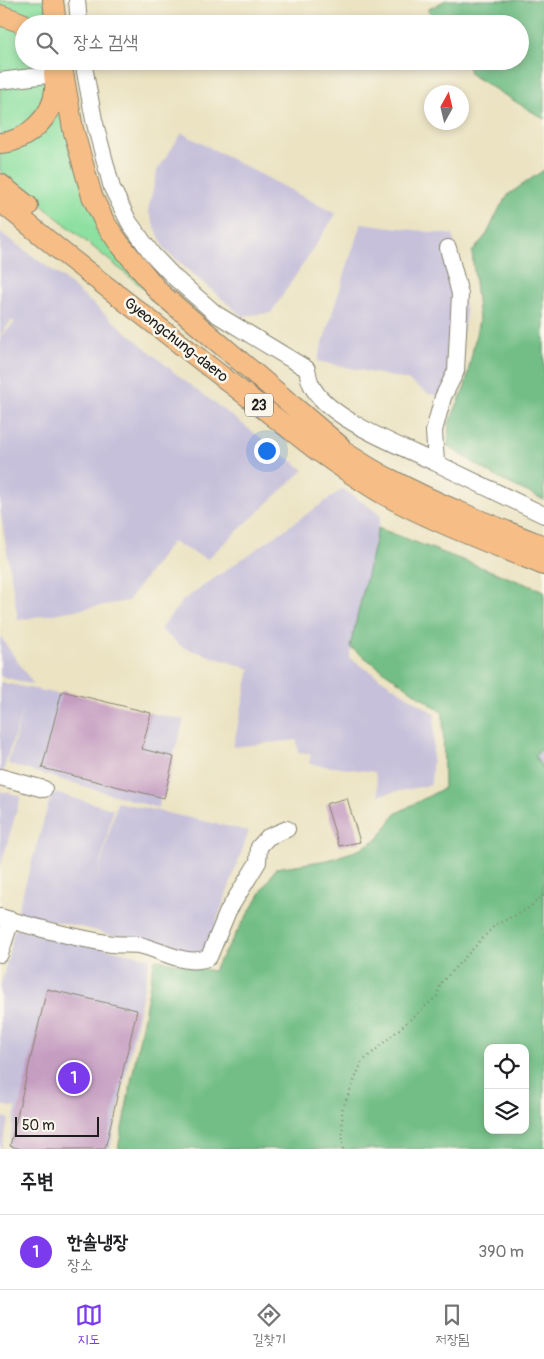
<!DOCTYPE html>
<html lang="ko">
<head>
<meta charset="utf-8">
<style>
	body { margin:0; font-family:Pangolin,"Poor Story",sans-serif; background:#f2f2f2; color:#202124 }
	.controls { position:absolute; right:15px; bottom:15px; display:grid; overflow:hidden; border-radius:10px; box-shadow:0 2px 8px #0003 }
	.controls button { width:45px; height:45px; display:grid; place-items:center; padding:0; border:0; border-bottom:1px solid #e0e0e0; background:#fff; color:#202124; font:25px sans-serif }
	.compass { position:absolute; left:424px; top:85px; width:45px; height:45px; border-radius:50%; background:#fff; box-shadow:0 2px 8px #0003; rotate:8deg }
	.scale { position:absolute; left:15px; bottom:12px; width:84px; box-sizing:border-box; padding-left:5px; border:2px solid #1c1c1c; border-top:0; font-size:14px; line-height:18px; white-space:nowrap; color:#1c1c1c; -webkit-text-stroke:4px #fbf7ec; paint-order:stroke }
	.you { position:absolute; left:266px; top:450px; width:18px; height:18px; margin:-12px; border:4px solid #fff; border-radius:50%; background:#1a73e8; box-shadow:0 0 0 8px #1a73e833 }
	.badge { display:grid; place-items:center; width:32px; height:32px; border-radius:50%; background:#7c3aed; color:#fff; font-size:16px; font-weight:700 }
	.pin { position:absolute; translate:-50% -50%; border:2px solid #fff; box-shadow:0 1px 5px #0006 }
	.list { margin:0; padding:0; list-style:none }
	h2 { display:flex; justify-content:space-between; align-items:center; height:65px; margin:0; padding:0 20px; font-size:21px }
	h2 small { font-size:16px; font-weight:400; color:#757577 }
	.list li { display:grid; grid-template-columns:32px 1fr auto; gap:15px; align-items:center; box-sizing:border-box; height:75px; padding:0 20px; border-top:1px solid #e0e0e0 }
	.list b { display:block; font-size:19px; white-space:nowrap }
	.list p { margin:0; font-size:16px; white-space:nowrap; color:#757577 }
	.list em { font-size:16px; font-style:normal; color:#757577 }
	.icon { flex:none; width:28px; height:28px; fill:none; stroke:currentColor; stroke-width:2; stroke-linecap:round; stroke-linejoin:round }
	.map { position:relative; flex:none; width:544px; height:1149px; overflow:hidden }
	.search { position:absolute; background:#fff; box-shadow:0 2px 8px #0003; left:15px; right:15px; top:15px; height:55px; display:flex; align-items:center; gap:12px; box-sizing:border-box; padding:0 18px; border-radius:28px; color:#757577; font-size:19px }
	.sheet { height:140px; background:#fff }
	nav { display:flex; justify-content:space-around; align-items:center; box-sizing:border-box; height:70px; border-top:1px solid #e0e0e0; background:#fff; font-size:14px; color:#757577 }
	nav a { display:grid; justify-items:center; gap:2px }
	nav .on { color:#7c3aed }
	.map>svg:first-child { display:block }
</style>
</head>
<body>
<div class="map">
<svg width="544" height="1149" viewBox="0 0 544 1149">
	<rect width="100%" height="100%" fill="#fbf7ec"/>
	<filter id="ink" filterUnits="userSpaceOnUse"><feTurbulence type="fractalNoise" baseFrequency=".02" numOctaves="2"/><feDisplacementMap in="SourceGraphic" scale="10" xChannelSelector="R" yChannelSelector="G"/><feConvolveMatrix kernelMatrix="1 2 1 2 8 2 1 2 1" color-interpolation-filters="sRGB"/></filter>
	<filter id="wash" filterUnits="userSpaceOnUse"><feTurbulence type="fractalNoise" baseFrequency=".0096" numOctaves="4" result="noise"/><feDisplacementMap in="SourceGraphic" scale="20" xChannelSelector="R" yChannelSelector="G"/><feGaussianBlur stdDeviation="1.12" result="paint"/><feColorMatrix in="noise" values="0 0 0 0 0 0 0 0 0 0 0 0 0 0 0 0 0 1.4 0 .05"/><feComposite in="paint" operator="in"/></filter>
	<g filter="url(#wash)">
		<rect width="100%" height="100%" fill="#ebe3c2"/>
		<!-- industrial -->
		<path fill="#c6c0da" d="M182 133 336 214 271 313 242 316 165 250 148 211 157 171Z
			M361 223 453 235 466 314 450 398 429 394 407 380 317 361Z
			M0 232 60 276 181 378 304 470 207 559 172 542 128 601 18 620 0 510V337L15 322 11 321 0 336Z
			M343 489 381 515 349 658 435 714 431 785 379 795 375 772 309 764 311 754 298 753 297 740 233 747 250 669 182 647 160 629 183 600Z
			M0 636 34 685 0 676Z
			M0 682 184 720 158 808 8 764 23 709 2 774H0Z
			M544 746V770L535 756Z
			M0 791 21 796 0 868Z
			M52 792 113 809 96 885 117 802 249 831 203 960 86 928 17 913Z
			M15 929 150 958 110 1149 8 1148 16 1108 0 1105V988Z
			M0 1116 9 1119 1 1149H0Z"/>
		<!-- green -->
		<path fill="#8de0a0" stroke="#547e5e" d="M0 0H45L47 24H33L0 9Z
			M0 20 24 31V61H47L51 80 49 95 30 128 0 138Z
			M60 92 84 194 186 323 0 171V149Z"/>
		<!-- forest -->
		<path fill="#72be86" stroke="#476d51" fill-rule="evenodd" d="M446 0H544V119L470 74 467 61H520V24H444L427 10Z
			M544 170V500L498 478 448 446 449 423 465 387 479 320 472 252 487 234 500 207 509 194Z
			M378 528 544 591V746L535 756 544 770V1149H118L155 959 213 971 276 868 328 860 358 850 378 839 395 814 444 788 443 713 350 647ZM488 1048H525V1130H488Z"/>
		<g id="blocks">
			<!-- building -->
			<path fill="#c59dc1" d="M62 691 151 713 142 749 174 757 164 798 42 768Z
				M347 798 360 842 339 846 326 804Z
				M47 989 137 1010 105 1149H22L10 1146Z"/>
		</g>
	</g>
	<g filter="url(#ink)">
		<use href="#blocks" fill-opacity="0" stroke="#84806f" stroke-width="1"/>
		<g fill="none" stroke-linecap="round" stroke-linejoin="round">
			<defs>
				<path id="minor" d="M77 0 79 24
					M83 61 94 120 112 188 129 222 152 254 175 278 216 314 307 369C308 374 309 380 311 384 325 418 403 447 436 463
					M0 81 47 75
					M448 248 460 294 456 371 443 397 434 431 436 463 544 515
					M0 777 44 789
					M0 917C37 928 75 938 112 944 121 945 131 944 139 945 162 950 187 968 209 957L228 911 258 862 259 847 268 837 287 829
					M0 954 11 920"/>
				<path id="major" d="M53 0 56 24
					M0 15 17 21 24 24
					M61 61 73 129 92 196 105 223 119 243 159 292 340 446
					M0 143C26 142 54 116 55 89 56 84 54 78 54 73
					M0 184 28 206
					M0 201 62 252 318 451C340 466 362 482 385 495 436 523 491 543 544 565
					M326 440C348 454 369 469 392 480 441 506 493 526 544 546"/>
			</defs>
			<!-- minor casing -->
			<use href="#minor" stroke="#84806f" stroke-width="18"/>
			<!-- major casing -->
			<use href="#major" stroke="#84806f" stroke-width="22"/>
			<!-- path -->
			<path stroke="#84806f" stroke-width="2" stroke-dasharray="1 4" stroke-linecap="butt" d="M343 1149 342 1110 362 1062 437 996 441 983 495 925 526 910 544 895"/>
			<!-- minor -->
			<use href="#minor" stroke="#fff" stroke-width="16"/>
			<!-- major -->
			<use href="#major" stroke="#f6be86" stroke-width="20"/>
		</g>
	</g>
	<g text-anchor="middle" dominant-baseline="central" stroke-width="5" stroke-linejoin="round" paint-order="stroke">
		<!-- shield labels -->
		<rect fill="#fbf7ec" stroke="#5f5e5a" stroke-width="1" x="245" y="393.5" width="28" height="23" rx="4"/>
		<g font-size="14" font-weight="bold" fill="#1c1c1c">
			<text x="259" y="405">23</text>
		</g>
		<!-- street labels -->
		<g font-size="15" fill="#1c1c1c" stroke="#fbf7ec">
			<text transform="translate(176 340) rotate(38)">Gyeongchung-daero</text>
		</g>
	</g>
</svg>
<div class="controls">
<button><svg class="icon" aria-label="locate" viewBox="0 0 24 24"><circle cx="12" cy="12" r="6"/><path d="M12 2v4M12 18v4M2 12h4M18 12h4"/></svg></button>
<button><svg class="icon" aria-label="layers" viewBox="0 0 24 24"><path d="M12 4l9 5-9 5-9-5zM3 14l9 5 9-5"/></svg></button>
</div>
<svg class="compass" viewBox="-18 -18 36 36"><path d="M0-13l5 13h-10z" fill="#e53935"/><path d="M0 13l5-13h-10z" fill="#757577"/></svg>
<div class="scale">50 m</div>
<div class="you"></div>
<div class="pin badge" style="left:74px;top:1078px">1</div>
<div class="search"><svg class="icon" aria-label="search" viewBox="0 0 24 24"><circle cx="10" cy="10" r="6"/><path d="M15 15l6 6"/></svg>장소 검색</div>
</div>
<section class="sheet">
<h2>주변<small></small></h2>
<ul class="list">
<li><span class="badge">1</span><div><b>한솔냉장</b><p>장소</p></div><em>390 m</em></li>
</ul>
</section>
<nav>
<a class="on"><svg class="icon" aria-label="map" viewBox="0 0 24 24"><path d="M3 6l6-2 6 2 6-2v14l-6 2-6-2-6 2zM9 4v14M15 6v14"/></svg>지도</a>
<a><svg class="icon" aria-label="directions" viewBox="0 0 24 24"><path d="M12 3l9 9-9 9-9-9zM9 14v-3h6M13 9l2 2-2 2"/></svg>길찾기</a>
<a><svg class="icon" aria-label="saved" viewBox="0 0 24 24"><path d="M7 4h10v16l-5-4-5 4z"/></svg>저장됨</a>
</nav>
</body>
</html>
